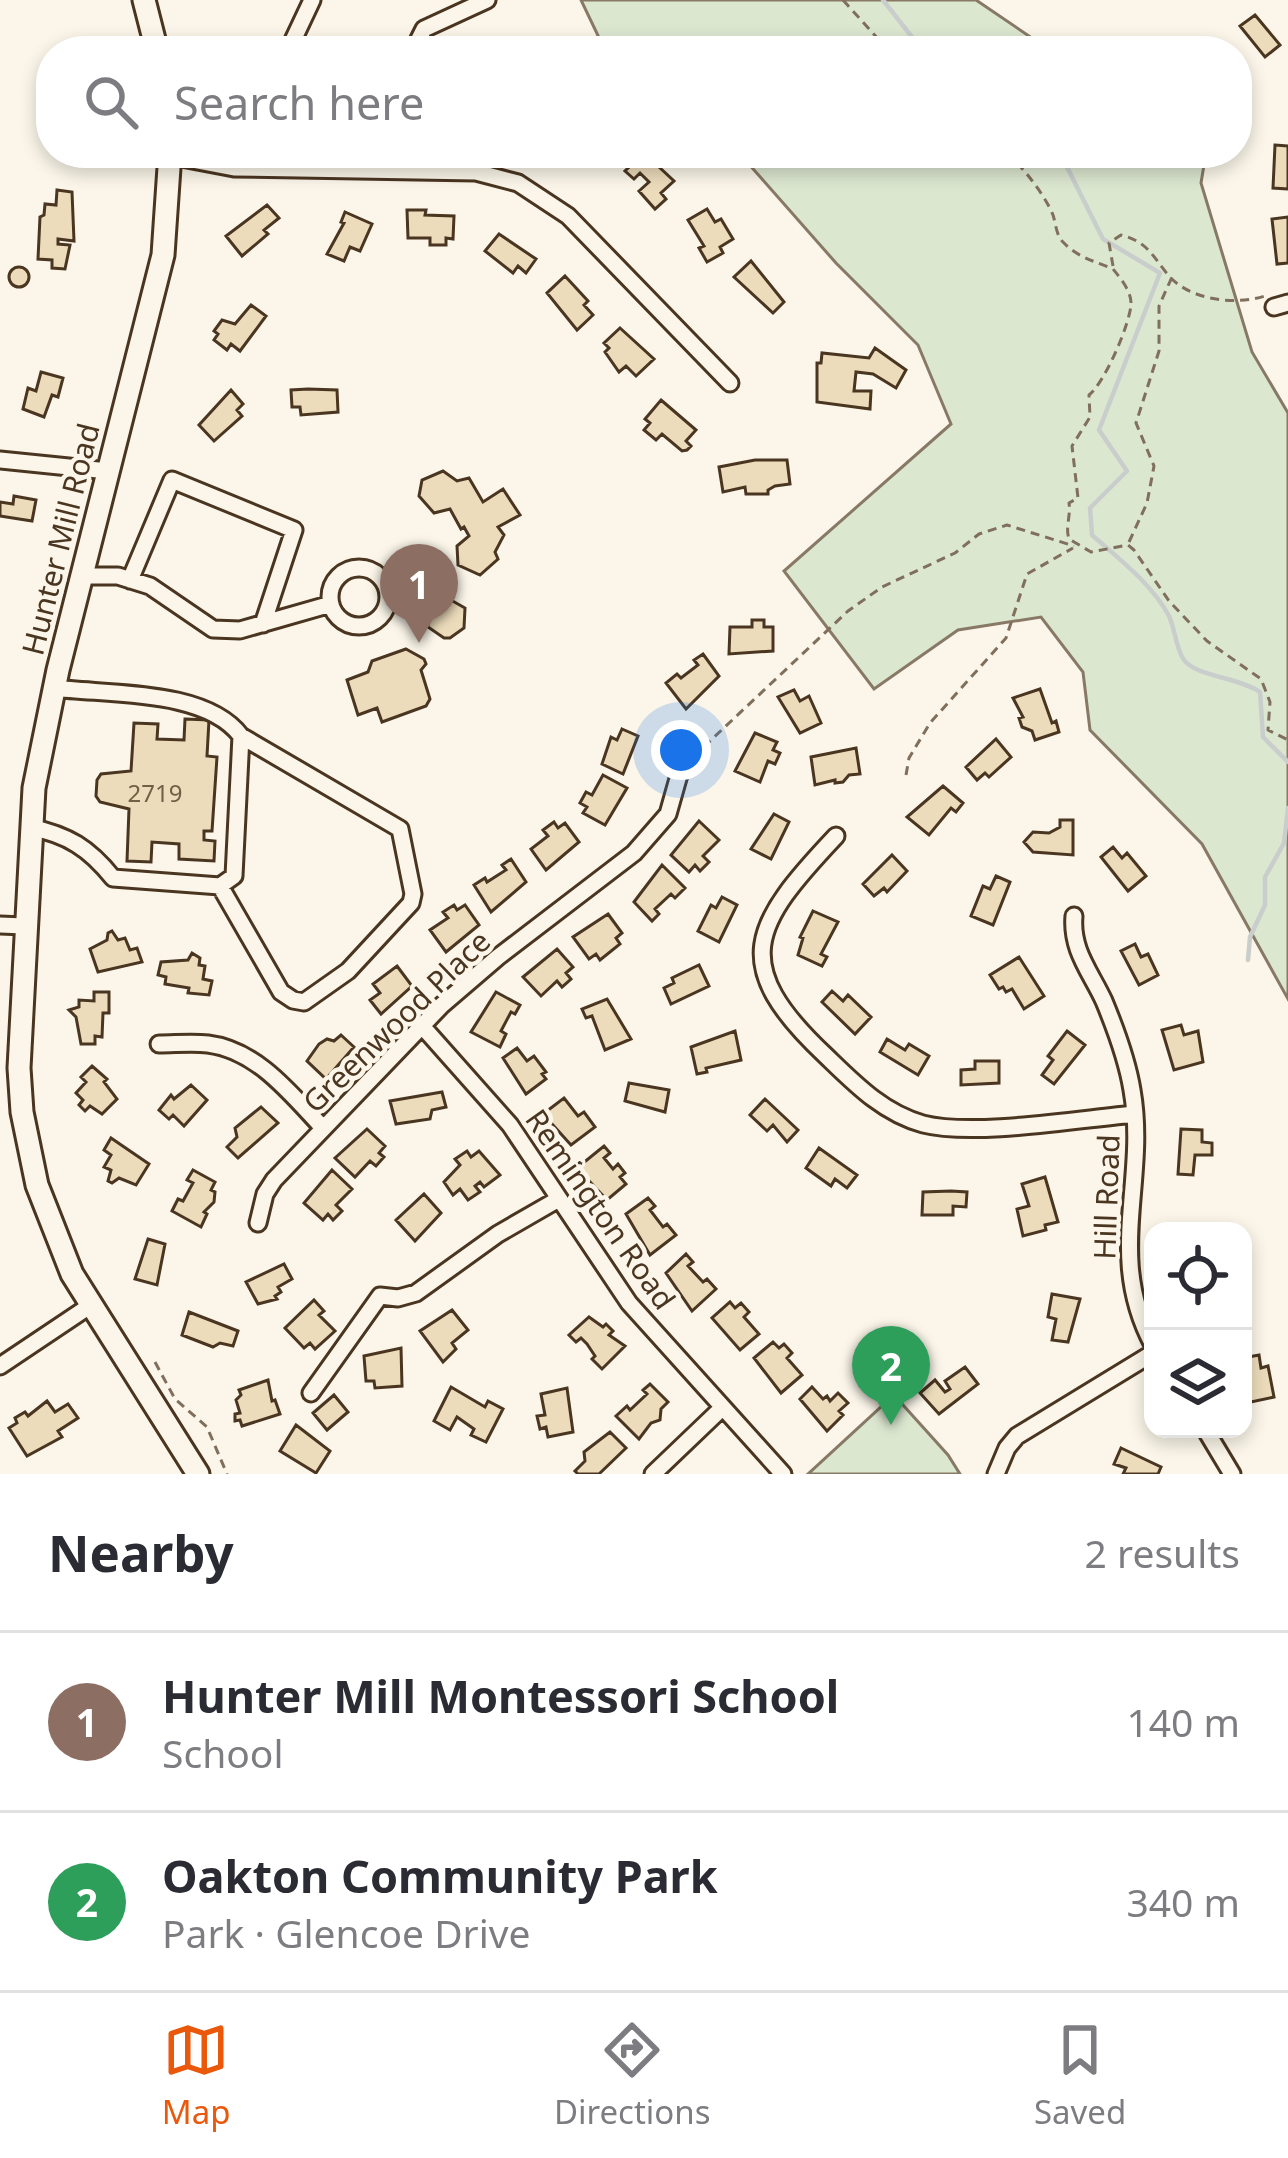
<!DOCTYPE html>
<html lang="en">
<head>
<meta charset="utf-8">
<style>
	body { margin:0; font-family:"Noto Sans",sans-serif; background:#f2f2f3; color:#2b2b33 }
	.controls { position:absolute; right:36px; bottom:36px; display:grid; overflow:hidden; border-radius:24px; box-shadow:0 6px 18px #0003 }
	.controls button { width:108px; height:108px; display:grid; place-items:center; padding:0; border:0; border-bottom:3px solid #e1e1e2; background:#fff; color:#2b2b33; font:60px sans-serif }
	.you { position:absolute; left:681px; top:750px; width:42px; height:42px; margin:-30px; border:9px solid #fff; border-radius:50%; background:#1a73e8; box-shadow:0 0 0 18px #1a73e833 }
	.badge { display:grid; place-items:center; width:78px; height:78px; border-radius:50%; background:#ea580c; color:#fff; font-size:39px; font-weight:700 }
	.pin { position:absolute; translate:-50% -99px; filter:drop-shadow(0 3px 6px #0008) }
	.pin::after { content:''; position:absolute; top:63px; width:42px; height:36px; background:inherit; clip-path:polygon(0 0,100% 0,50% 100%) }
	.list { margin:0; padding:0; list-style:none }
	h2 { display:flex; justify-content:space-between; align-items:center; height:156px; margin:0; padding:0 48px; font-size:51px }
	h2 small { font-size:39px; font-weight:400; color:#7c7c81 }
	.list li { display:grid; grid-template-columns:78px 1fr auto; gap:36px; align-items:center; box-sizing:border-box; height:180px; padding:0 48px; border-top:3px solid #e1e1e2 }
	.list b { display:block; font-size:45px; white-space:nowrap }
	.list p { margin:0; font-size:39px; white-space:nowrap; color:#7c7c81 }
	.list em { font-size:39px; font-style:normal; color:#7c7c81 }
	.icon { flex:none; width:66px; height:66px; fill:none; stroke:currentColor; stroke-width:2; stroke-linecap:round; stroke-linejoin:round }
	.map { position:relative; flex:none; width:1288px; height:1474px; overflow:hidden }
	.search { position:absolute; background:#fff; box-shadow:0 6px 18px #0003; left:36px; right:36px; top:36px; height:132px; display:flex; align-items:center; gap:30px; box-sizing:border-box; padding:0 42px; border-radius:48px; color:#7c7c81; font-size:45px }
	.sheet { height:516px; background:#fff }
	nav { display:flex; justify-content:space-around; align-items:center; box-sizing:border-box; height:168px; border-top:3px solid #e1e1e2; background:#fff; font-size:33px; color:#7c7c81 }
	nav a { display:grid; justify-items:center; gap:6px }
	nav .on { color:#ea580c }
	.map>svg:first-child { display:block }
</style>
</head>
<body>
<div class="map">
<svg width="1288" height="1474" viewBox="0 0 1288 1474">
	<rect width="100%" height="100%" fill="#fbf6e9"/>
	<!-- green -->
	<path fill="#dce7d0" stroke="#887966" stroke-width="3" d="M581 0H976L1051 51H612L602 44Z
		M739 153H1206L1201 183 1252 352 1288 413V999L1202 844 1090 730 1083 672 1041 617 958 630 874 689 784 571 951 424 918 345 836 263Z
		M894 1395 948 1455 960 1474H808Z"/>
	<g fill="none" stroke-linecap="round" stroke-linejoin="round">
		<!-- stream -->
		<path stroke="#c9cecd" stroke-width="4.5" d="M883 0 923 51
			M1060 153 1103 239 1160 273 1099 430 1127 471 1090 508 1092 535C1119 559 1152 584 1169 616 1175 629 1176 649 1184 660 1195 676 1241 678 1260 692L1263 737 1288 762
			M1248 960 1250 937 1265 905V877L1284 843 1288 808"/>
	</g>
	<!-- building -->
	<path fill="#ecdcbc" stroke="#4a3520" stroke-width="3" d="M1255 15 1280 45 1265 57 1240 26Z
		M1275 145 1288 146V189L1273 188Z
		M644 153 674 181 661 193 666 199 655 209 639 191 649 182 640 173 634 179 625 171Z
		M57 190 72 192 74 241 58 239V244L70 245 65 269 52 268V260L38 259 40 217 44 215 45 204 56 205Z
		M267 205 279 218 264 230 268 234 242 256 226 236Z
		M707 209 715 222 721 219 733 239 720 247 723 253 707 262 699 248 704 246 688 220Z
		M407 210H426L425 215 454 216 453 239 446 238V245H430V238H408Z
		M345 212 372 224 360 251 350 247 344 261 327 254 344 223 341 222Z
		M1288 217V263L1277 264 1272 219Z
		M499 234 536 259 526 273 518 266 513 273 485 251Z
		M751 261 784 302 773 313 734 277Z
		M9 277a10 10 0 1 1 20 0a10 10 0 1 1-20 0Z
		M565 276 588 301 584 305 593 315 577 330 547 293Z
		M251 305 266 316 240 351 231 344 227 350 214 340 218 334 214 331 222 320 235 324Z
		M620 328 654 359 636 376 626 366 619 372 605 352 609 348 604 343Z
		M875 348 906 370 896 388 873 374 856 372 854 391H871L870 409 817 402V363H821L822 353 869 358Z
		M41 372 63 378 58 397 52 395 44 417 23 409 28 388 36 391Z
		M308 389 337 390 338 412 301 415 300 407H292L291 390Z
		M231 390 243 404 237 410 242 416 214 441 199 425Z
		M661 400 696 430 686 441 691 446 687 450 682 451 662 434 656 440 644 430 650 423 645 419Z
		M755 460H787L790 484 775 486 768 490V494H746L745 487 723 492 719 467Z
		M443 471 457 481 469 478 483 502 503 489 520 515 498 527 504 535 495 552 498 559 480 575 458 565 457 546 469 536 464 527 461 529 450 509 434 513 419 496 422 480Z
		M14 496 36 500 32 521 0 516V502L13 504Z
		M442 595 465 608 464 628 450 638H444L428 627 427 608Z
		M752 620H764V627H773V651L729 654 730 627H752Z
		M406 649 424 659 426 664 421 670 430 699 426 706 382 722 377 708 358 715 347 680 368 672 372 661Z
		M703 654 719 676 686 709 666 683 677 674 681 678 698 665 694 660Z
		M1040 689 1052 723 1056 721 1059 732 1035 740 1032 731 1022 727 1019 718 1023 717 1013 698Z
		M794 690 800 701 809 696 821 723 800 733 778 697Z
		M185 719 209 720 207 756 217 757 212 831H204V840L215 841 214 861 179 859V844L152 842 151 862 127 861 129 809 100 802 96 796 97 780 101 774 131 771 134 723 158 724 157 739 184 740Z
		M622 729 638 736 623 774 602 764 611 737 617 740Z
		M755 733 777 742 773 750 780 753 775 764 768 761 760 782 735 771Z
		M996 739 1011 757 989 777 985 773 977 780 966 767Z
		M856 748 860 774 849 775 843 782 835 783V780L815 785 811 757Z
		M603 775 627 788 605 825 583 813 587 807 580 803 586 792 592 795Z
		M943 786 963 803 956 812 951 808 929 835 907 817Z
		M774 814 789 822 771 859 751 849Z
		M1060 820H1073V855L1033 852 1024 842 1033 832 1049 833 1060 827Z
		M699 821 719 840 703 856 709 862 700 871 695 865 689 872 671 855Z
		M554 822 558 828 565 823 579 842 546 870 531 849 548 836 543 830Z
		M1113 847 1122 858 1127 853 1146 876 1128 891 1101 857Z
		M892 855 907 871 887 892 884 888 874 896 863 884Z
		M511 859 526 882 491 912 474 885 485 878 487 882 506 870 502 865Z
		M662 865 685 888 675 898 671 894 655 909 659 914 652 921 634 902Z
		M996 876 1010 882 993 925 971 916 983 886 990 889Z
		M722 897 737 905 719 942 698 931 711 905 716 908Z
		M454 905 457 910 465 905 479 925 446 952 430 930 448 918 443 912Z
		M813 911 838 922 821 954 827 957 822 966 798 955 803 938 800 937Z
		M608 914 622 933 616 938 620 944 600 960 596 954 589 959 573 937Z
		M112 931 118 940 125 938 130 950 137 948 142 962 98 972 90 949 107 940 108 933Z
		M1135 944 1141 957 1148 954 1158 975 1139 985 1121 951Z
		M557 949 573 967 566 973 571 979 562 987 557 981 541 996 523 977Z
		M192 953 200 958 199 965 205 966 203 979 212 981 209 995 188 993 189 988 165 984 166 977 158 975 161 962 188 960Z
		M1019 957 1044 996 1024 1009 1012 989 1006 992 1003 987 999 989 990 975Z
		M699 965 709 986 671 1004 664 988 674 983 672 978Z
		M397 966 412 986 381 1014 370 1000 380 993 373 984Z
		M832 991 843 1001 848 995 871 1017 855 1034 822 1002Z
		M94 992H109V1013H103L102 1037 95 1036V1044H81L76 1017 69 1010 79 1007V1000L94 1001Z
		M496 992 520 1005 515 1014 511 1012 501 1031 506 1034 500 1047 471 1032Z
		M607 999 631 1039 605 1050 592 1016 586 1018 582 1009Z
		M1181 1025 1184 1035 1198 1031 1203 1062 1174 1070 1162 1030Z
		M735 1031 741 1060 706 1068 707 1072 697 1074 691 1047Z
		M1067 1031 1085 1045 1054 1084 1042 1075 1053 1060 1048 1056Z
		M341 1035 354 1047 326 1079 307 1061 319 1044 327 1039 334 1041Z
		M887 1039 905 1050 909 1044 929 1056 918 1075 880 1052Z
		M517 1048 527 1061 534 1056 546 1072 542 1074 546 1079 526 1094 503 1058Z
		M975 1061H999V1083L961 1085V1070L975 1069Z
		M92 1066 107 1079 104 1082 117 1099 102 1114 90 1106 85 1111 79 1105 83 1100 76 1093 86 1082 81 1077Z
		M629 1083 669 1090 665 1112 625 1101Z
		M191 1085 207 1100 184 1126 173 1115 169 1119 159 1110 171 1095 174 1099Z
		M442 1092 446 1107 432 1110 430 1119 396 1124 390 1101Z
		M564 1098 578 1116 584 1112 595 1127 571 1145 543 1114Z
		M765 1099 798 1130 787 1142 773 1125 767 1131 750 1115Z
		M261 1107 278 1123 238 1158 227 1147 237 1137 235 1128Z
		M367 1129 385 1146 379 1153 384 1157 376 1166 370 1161 355 1177 335 1158Z
		M1181 1129 1202 1130V1142L1212 1143V1155H1195L1193 1175 1178 1174Z
		M111 1138 149 1164 136 1185 119 1178 112 1183 108 1181 111 1170 104 1167 111 1155 104 1150Z
		M604 1146 610 1153 604 1158 613 1169 618 1164 625 1173 620 1177 626 1184 607 1200 577 1168Z
		M819 1148 857 1175 847 1188 835 1179 831 1186 806 1168Z
		M467 1151 471 1157 479 1151 500 1175 484 1187 480 1182 475 1186 480 1192 468 1200 460 1189 453 1195 444 1182 460 1165 455 1159Z
		M193 1170 215 1182 211 1190 215 1192 214 1202 204 1212 207 1214 201 1227 172 1211 178 1199 183 1201 193 1183 187 1180Z
		M332 1170 352 1189 336 1205 342 1211 333 1220 328 1214 323 1220 304 1203Z
		M1045 1177 1058 1222 1045 1225 1046 1230 1023 1236 1017 1209 1029 1206 1022 1184Z
		M951 1191 967 1192 966 1207 953 1206V1215H922L923 1192Z
		M424 1194 441 1213 415 1241 396 1220Z
		M648 1198 655 1206 650 1210 663 1227 667 1224 676 1235 650 1255 626 1214Z
		M148 1239 165 1244 157 1285 135 1279Z
		M686 1254 693 1262 688 1266 703 1282 707 1279 716 1289 692 1311 666 1273Z
		M284 1264 292 1279 278 1287 281 1292 275 1296 277 1299 258 1304 246 1282Z
		M1052 1294 1080 1299 1068 1342 1052 1340 1056 1319 1048 1317Z
		M314 1300 324 1311 319 1315 335 1331 315 1349 310 1343 304 1348 285 1328Z
		M730 1302 735 1308 741 1303 749 1312 744 1317 759 1334 740 1350 712 1318Z
		M452 1310 468 1330 452 1343 456 1349 443 1362 420 1331Z
		M189 1312 238 1331 233 1346 220 1343 213 1347 182 1335Z
		M589 1317 603 1327 606 1324 613 1331 609 1335 625 1346 602 1369 592 1359 595 1356 587 1344 581 1338 576 1342 569 1335Z
		M773 1342 779 1348 784 1344 792 1353 787 1358 802 1375 781 1393 754 1358Z
		M401 1348 402 1386 375 1388 374 1381H366L364 1356Z
		M1259 1355 1261 1368 1268 1366 1274 1397 1251 1402 1243 1358Z
		M965 1367 978 1384 939 1414 920 1393 935 1380 945 1392 950 1389 945 1381Z
		M268 1380 272 1401 275 1400 280 1414 242 1426 240 1420 235 1421V1414L240 1413 236 1400 241 1395 239 1390Z
		M650 1384 668 1402 661 1409 660 1420 651 1423 639 1439 616 1416 627 1406 630 1410 647 1394 643 1390Z
		M451 1387 485 1407 488 1401 503 1409 486 1442 471 1435 474 1429 457 1417 450 1430 434 1421Z
		M812 1387 823 1399 827 1396 830 1401 838 1393 848 1403 839 1411 843 1415 827 1431 800 1399Z
		M567 1388 573 1432 548 1437 546 1427 540 1429 537 1416 545 1415 541 1394Z
		M334 1395 348 1412 327 1430 313 1413Z
		M47 1401 55 1412 68 1404 78 1418 58 1431 62 1437 27 1456 9 1428 17 1423 15 1418 25 1412 28 1416Z
		M296 1425 330 1451 316 1473 280 1451Z
		M610 1432 626 1448 599 1474H578L575 1471 585 1461 584 1452Z
		M1121 1448 1161 1467 1158 1474H1123L1126 1468 1114 1464Z"/>
	<g fill="none" stroke-linecap="round" stroke-linejoin="round">
		<defs>
			<path id="minor" d="M288 51 312 0
				M413 51 424 29 487 0
				M171 156 234 168 476 172 518 183 568 216 730 383
				M1274 307 1288 303
				M0 460 108 471
				M330 597a29 29 0 1 1 58 0a29 29 0 1 1-58 0Z
				M82 576H118L150 586 213 629 240 630 331 604
				M130 580 172 480 294 530 263 624
				M30 827C68 835 89 848 113 878L220 886 234 876 241 736C206 689 110 695 54 688
				M836 836C752 925 728 964 826 1056 855 1084 883 1113 923 1124 974 1137 1079 1119 1135 1114
				M220 886 281 992 293 1000 304 1002 348 971 411 903 413 894 400 829 241 736
				M1074 916C1071 950 1090 971 1104 1001 1116 1030 1127 1059 1132 1090 1148 1181 1105 1255 1153 1345
				M0 925 24 926
				M423 1027 510 1125 629 1303 783 1474
				M159 1044C175 1044 192 1042 208 1044 257 1050 291 1094 323 1128
				M258 1223 265 1194 274 1180 442 1005 498 957 634 853 668 814 681 768
				M0 1366 91 1305
				M311 1393 380 1296 398 1298 416 1293 498 1234 557 1200
				M1205 1429 1232 1474
				M653 1474 722 1408
				M996 1474 1007 1448 1017 1436 1153 1353"/>
			<path id="major" d="M144 0 157 51
				M170 153 163 255 58 670 34 788 19 1068 22 1112 37 1185 72 1274 198 1474"/>
		</defs>
		<!-- minor casing -->
		<use href="#minor" stroke="#4a3520" stroke-width="21"/>
		<!-- major casing -->
		<use href="#major" stroke="#4a3520" stroke-width="27"/>
		<!-- path -->
		<path stroke="#7f6f5c" stroke-width="3" stroke-dasharray="9 6" stroke-linecap="butt" d="M843 0 889 51
			M1006 153C1022 165 1046 197 1053 215 1056 224 1056 235 1063 242 1078 258 1095 261 1113 269 1121 279 1132 292 1131 305 1129 326 1105 382 1089 395L1090 417 1072 446 1078 498 1069 503C1071 516 1065 527 1069 539L1091 552 1128 545 1134 550 1169 601 1207 641 1261 679 1270 702 1268 730 1288 740
			M1113 266 1109 243 1121 235C1145 241 1151 253 1165 271 1185 300 1234 306 1265 296
			M1129 542 1147 503 1154 466 1136 423 1159 351V306L1172 277
			M693 757 848 611 882 587 955 553 979 534 1007 525 1074 546
			M906 775 909 758 930 723 1006 638 1027 574 1073 548
			M155 1362 175 1399 207 1427 227 1474"/>
		<!-- minor -->
		<use href="#minor" stroke="#fbf6e9" stroke-width="15"/>
		<!-- major -->
		<use href="#major" stroke="#fbf6e9" stroke-width="21"/>
	</g>
	<g text-anchor="middle" dominant-baseline="central" stroke-width="9" stroke-linejoin="round" paint-order="stroke">
		<!-- number labels -->
		<g font-size="24" fill="#725f47">
			<text x="155" y="792">2719</text>
		</g>
		<!-- street labels -->
		<g font-size="30" fill="#4a3520" stroke="#fbf6e9">
			<text transform="translate(60 539) rotate(-76)">Hunter Mill Road</text>
			<text transform="translate(396 1021) rotate(-44)">Greenwood Place</text>
			<text transform="translate(1106 1197) rotate(-88)">Hill Road</text>
			<text transform="translate(601 1209) rotate(55)">Remington Road</text>
		</g>
	</g>
</svg>
<div class="controls">
<button><svg class="icon" aria-label="locate" viewBox="0 0 24 24"><circle cx="12" cy="12" r="6"/><path d="M12 2v4M12 18v4M2 12h4M18 12h4"/></svg></button>
<button><svg class="icon" aria-label="layers" viewBox="0 0 24 24"><path d="M12 4l9 5-9 5-9-5zM3 14l9 5 9-5"/></svg></button>
</div>
<div class="you"></div>
<div class="pin badge" style="left:419px;top:643px;background:#8d6e63">1</div>
<div class="pin badge" style="left:891px;top:1425px;background:#2e9e5b">2</div>
<div class="search"><svg class="icon" aria-label="search" viewBox="0 0 24 24"><circle cx="10" cy="10" r="6"/><path d="M15 15l6 6"/></svg>Search here</div>
</div>
<section class="sheet">
<h2>Nearby<small>2 results</small></h2>
<ul class="list">
<li><span class="badge" style="background:#8d6e63">1</span><div><b>Hunter Mill Montessori School</b><p>School</p></div><em>140 m</em></li>
<li><span class="badge" style="background:#2e9e5b">2</span><div><b>Oakton Community Park</b><p>Park · Glencoe Drive</p></div><em>340 m</em></li>
</ul>
</section>
<nav>
<a class="on"><svg class="icon" aria-label="map" viewBox="0 0 24 24"><path d="M3 6l6-2 6 2 6-2v14l-6 2-6-2-6 2zM9 4v14M15 6v14"/></svg>Map</a>
<a><svg class="icon" aria-label="directions" viewBox="0 0 24 24"><path d="M12 3l9 9-9 9-9-9zM9 14v-3h6M13 9l2 2-2 2"/></svg>Directions</a>
<a><svg class="icon" aria-label="saved" viewBox="0 0 24 24"><path d="M7 4h10v16l-5-4-5 4z"/></svg>Saved</a>
</nav>
</body>
</html>
